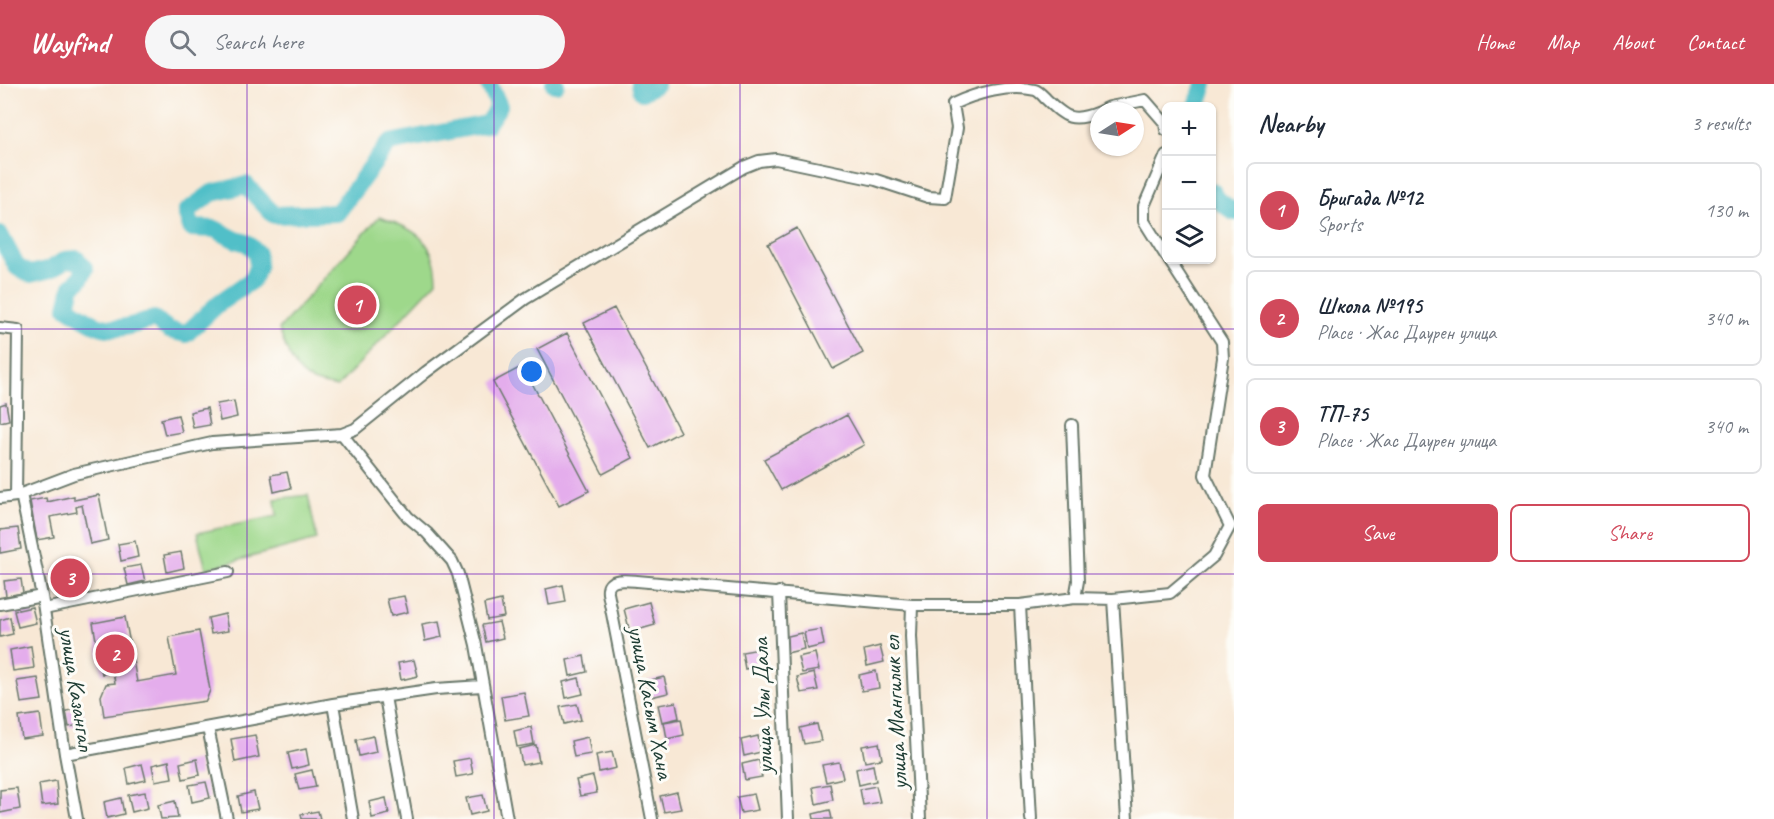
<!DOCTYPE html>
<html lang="en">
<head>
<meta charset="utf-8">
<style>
	body { margin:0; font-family:Caveat,sans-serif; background:#f6f6f7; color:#1f2937 }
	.controls { position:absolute; right:18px; top:18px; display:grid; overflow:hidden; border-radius:9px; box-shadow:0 2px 4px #0004 }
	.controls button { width:54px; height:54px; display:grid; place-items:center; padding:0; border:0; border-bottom:2px solid #e0e1e3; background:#fff; color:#1f2937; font:30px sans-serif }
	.compass { position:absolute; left:1090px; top:18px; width:54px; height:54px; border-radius:50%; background:#fff; box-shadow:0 2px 4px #0004; rotate:78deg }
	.you { position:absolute; left:532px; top:288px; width:21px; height:21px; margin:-15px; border:4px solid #fff; border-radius:50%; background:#1a73e8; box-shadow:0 0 0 9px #1a73e833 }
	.badge { display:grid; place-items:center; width:39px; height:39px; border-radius:50%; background:#d1495b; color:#fff; font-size:20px; font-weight:700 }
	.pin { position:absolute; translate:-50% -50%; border:3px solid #fff; box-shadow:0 2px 6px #0006 }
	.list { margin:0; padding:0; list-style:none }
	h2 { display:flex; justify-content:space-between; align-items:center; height:78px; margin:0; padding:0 24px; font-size:26px }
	h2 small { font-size:20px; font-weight:400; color:#747a83 }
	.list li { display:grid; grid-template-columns:39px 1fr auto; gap:18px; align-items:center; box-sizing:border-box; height:96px; margin:0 12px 12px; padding:0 12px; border:2px solid #e0e1e3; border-radius:9px }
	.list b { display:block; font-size:22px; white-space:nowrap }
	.list p { margin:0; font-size:20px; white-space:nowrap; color:#747a83 }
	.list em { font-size:20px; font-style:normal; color:#747a83 }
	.actions { display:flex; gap:12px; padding:18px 24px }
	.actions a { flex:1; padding:14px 0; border:2px solid #d1495b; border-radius:9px; text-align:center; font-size:21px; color:#d1495b }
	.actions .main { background:#d1495b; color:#fff }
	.icon { flex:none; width:33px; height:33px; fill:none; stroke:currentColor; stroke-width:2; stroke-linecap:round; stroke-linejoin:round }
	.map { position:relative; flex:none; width:1234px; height:735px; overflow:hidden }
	header { display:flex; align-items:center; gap:36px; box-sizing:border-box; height:84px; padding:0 30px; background:#d1495b; color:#fff }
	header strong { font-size:28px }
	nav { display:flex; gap:33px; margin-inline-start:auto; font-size:21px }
	.search { width:420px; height:54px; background:#f6f6f7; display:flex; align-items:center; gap:15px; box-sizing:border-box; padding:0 21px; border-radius:33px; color:#747a83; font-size:22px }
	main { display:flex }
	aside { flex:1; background:#fff }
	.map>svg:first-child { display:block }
</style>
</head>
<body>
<header>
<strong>Wayfind</strong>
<div class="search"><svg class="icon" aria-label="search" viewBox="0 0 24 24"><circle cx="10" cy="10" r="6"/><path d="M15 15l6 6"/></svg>Search here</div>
<nav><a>Home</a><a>Map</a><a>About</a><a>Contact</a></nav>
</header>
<main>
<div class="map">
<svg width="1234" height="735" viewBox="0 0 1234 735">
	<rect width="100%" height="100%" fill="#fdfcf7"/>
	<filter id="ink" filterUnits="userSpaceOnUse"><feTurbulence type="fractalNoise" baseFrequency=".0167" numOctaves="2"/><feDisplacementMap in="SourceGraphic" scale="12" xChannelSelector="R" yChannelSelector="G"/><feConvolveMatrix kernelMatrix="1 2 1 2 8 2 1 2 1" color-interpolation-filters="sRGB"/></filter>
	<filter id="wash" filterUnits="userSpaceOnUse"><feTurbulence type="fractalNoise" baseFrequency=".008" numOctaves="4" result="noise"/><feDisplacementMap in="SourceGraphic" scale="24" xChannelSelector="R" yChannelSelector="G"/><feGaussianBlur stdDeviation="1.35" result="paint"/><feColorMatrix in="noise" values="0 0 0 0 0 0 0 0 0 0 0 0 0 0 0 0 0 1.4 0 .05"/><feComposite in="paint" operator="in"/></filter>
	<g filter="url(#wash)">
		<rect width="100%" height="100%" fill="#f8e8d5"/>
		<!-- green -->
		<path fill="#9ed88b" stroke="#5e8a60" stroke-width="1.5" d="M379 133C414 144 436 156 437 197L337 303C329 301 320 300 313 297 293 288 286 265 279 245Z
			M308 411 317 455 206 485 197 449 277 432 275 415Z"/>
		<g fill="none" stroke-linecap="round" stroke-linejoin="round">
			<!-- river -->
			<path stroke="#51bfc8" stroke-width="18" d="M554 0H556
				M640 0 642 8 656 0
				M1197 22 1204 0
				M1212 107 1218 116 1234 128
				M0 151 17 183 30 190 51 185 65 176 77 175 85 185 80 195 72 202 67 223C106 249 108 249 154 235L169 246 186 250 219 219 252 196 258 183 257 169 247 159 236 156 215 145 191 144 186 128 212 109 246 101 274 131 337 129 389 59 487 40 499 22 489 0"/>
		</g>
		<g id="blocks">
			<!-- building -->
			<path fill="#e4adec" d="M797 144 863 269 833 285 768 160Z
				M614 224 680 348 650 364 584 239Z
				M567 249 633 374 603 390 537 265Z
				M523 282 589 407 559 422 493 298Z
				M234 317 237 333 220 337 217 320Z
				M6 319 9 336 0 338V321Z
				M207 324 210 341 193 344 190 328Z
				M178 331 182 348 165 351 161 335Z
				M847 331 864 361 781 406 764 375Z
				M287 388 291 404 274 408 271 391Z
				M99 411 108 456 90 460 82 421 76 423 77 428 50 433 54 453 37 456 30 417 46 414 47 418 74 412V416Z
				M18 444 21 465 0 469V446Z
				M135 457 138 473 121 477 118 460Z
				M181 468 184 484 167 488 164 471Z
				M141 481 145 497 128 501 124 484Z
				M83 482 86 500 56 506 53 487Z
				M21 495 23 509 6 512 4 497Z
				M563 501 566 518 549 521 546 505Z
				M404 512 408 528 391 532 387 515Z
				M501 516 504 533 487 536 484 520Z
				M649 518 655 541 630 548 624 525Z
				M32 523 36 539 18 543 14 527Z
				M225 530 228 547 211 550 208 534Z
				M10 533 13 550 0 553V536Z
				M125 533 137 598 176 591 169 553 199 547 210 606 206 617 104 632 101 612 106 600 115 599 113 587 102 590 93 539Z
				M439 537 442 553 425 557 422 540Z
				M499 538 503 554 486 558 482 541Z
				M821 545 824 561 807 565 804 548Z
				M801 549 804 565 787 569 784 553Z
				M31 562 34 584 13 587 10 566Z
				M880 562 884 578 867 582 864 566Z
				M759 565 762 581 745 585 742 568Z
				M815 569 819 586 802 589 798 573Z
				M584 572 587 588 570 592 567 576Z
				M414 576 418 592 401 596 398 579Z
				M876 587 879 604 862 607 859 591Z
				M814 589 818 606 801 609 797 593Z
				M664 593 668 609 651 613 647 597Z
				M38 594 42 616 21 619 17 597Z
				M579 594 583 610 566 614 563 598Z
				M524 608 529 632 505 636 501 612Z
				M676 618 679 634 662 638 658 621Z
				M577 620 581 636 564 640 560 623Z
				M82 624 86 640 69 643 66 627Z
				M40 630 43 652 22 655 19 633Z
				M681 635 684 651 667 655 664 638Z
				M817 640 821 657 804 660 800 644Z
				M531 643 534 660 517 663 514 647Z
				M255 651 259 673 235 678 231 655Z
				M373 652 376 668 359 672 356 656Z
				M758 652 761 668 744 672 741 656Z
				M588 653 591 670 574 673 571 657Z
				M879 659 882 675 865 678 862 662Z
				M536 661 539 678 522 681 519 665Z
				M306 665 309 681 292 685 288 669Z
				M612 668 616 684 599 688 596 671Z
				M470 674 473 690 456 693 453 677Z
				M197 675 200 691 183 695 180 679Z
				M759 676 762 693 745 696 742 680Z
				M169 677 172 694 155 697 152 681Z
				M839 678 843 694 826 698 822 681Z
				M142 680 146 696 129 700 126 684Z
				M873 681 876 697 859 701 856 685Z
				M312 686 316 703 299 706 295 690Z
				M593 692 597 709 580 712 576 696Z
				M56 697 58 720 42 722 39 700Z
				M206 698 210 714 192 718 189 701Z
				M830 700 833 716 816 720 813 703Z
				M876 702 880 718 863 721 860 705Z
				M17 704 20 725 0 729V706Z
				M145 708 148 724 132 728 128 711Z
				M254 708 258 725 241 728 238 712Z
				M677 708 681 725 664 728 660 712Z
				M754 710 758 726 741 729 737 713Z
				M483 711 487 727 470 731 466 714Z
				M121 714 124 730 107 734 104 718Z
				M386 714 389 730 372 734 369 718Z
				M175 717 178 734 161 735 158 721Z
				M830 726 832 735H814L813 730Z
				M318 727 320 735H302L301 730Z"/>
		</g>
	</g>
	<g filter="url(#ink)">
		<use href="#blocks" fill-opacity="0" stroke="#6b796c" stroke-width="1.5"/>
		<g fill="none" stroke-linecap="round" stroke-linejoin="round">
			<defs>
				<path id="street" d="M1101 27 1110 23 1145 16 1165 39 1166 46
					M1166 71 1144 122V137L1166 172
					M0 244 18 246 16 412
					M1072 341 1078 497 1075 514
					M342 350 408 433 427 449 452 477 458 490 476 561 507 735
					M21 410 42 512 65 670 77 735
					M0 414 16 412 74 390 212 359 342 350 355 345 426 288 525 215 744 83 759 77 776 75 876 96 928 113 945 114 957 44 953 20C976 9 1010 0 1035 6 1039 7 1043 12 1046 15 1066 34 1072 39 1099 28
					M779 508 788 735
					M1113 515 1127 735
					M0 520 42 512
					M912 521 911 552 920 735
					M1020 521 1031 735
					M44 525 228 488
					M385 613 407 735
					M333 620 436 605 482 602
					M208 644 227 735
					M65 670 333 620 353 735
					M652 735 608 509C606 493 626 496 637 497L912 521H1020L1075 514 1113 515 1170 509 1214 472 1230 442 1205 391 1223 274 1222 258 1169 176"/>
			</defs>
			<!-- street casing -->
			<use href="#street" stroke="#6b796c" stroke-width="14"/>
			<!-- street -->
			<use href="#street" stroke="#fff" stroke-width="10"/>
		</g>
	</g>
	<!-- grid -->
	<path fill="none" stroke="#7b2cbf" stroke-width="1.5" stroke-opacity="0.55" d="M247 0V735M494 0V735M740 0V735M987 0V735M0 245H1234M0 490H1234"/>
	<g text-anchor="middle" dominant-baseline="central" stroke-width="6" stroke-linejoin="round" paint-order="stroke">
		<!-- street labels -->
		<g font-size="24" fill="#1f3d34" stroke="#fdfcf7">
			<text transform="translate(77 605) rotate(81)">улица Казангап</text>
			<text transform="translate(651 618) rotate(79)">улица Касым Хана</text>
			<text transform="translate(762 622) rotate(-92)">улица Улы Дала</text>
			<text transform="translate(895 629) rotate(-93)">улица Мангилик ел</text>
		</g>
	</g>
</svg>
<div class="controls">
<button>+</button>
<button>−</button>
<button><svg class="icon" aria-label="layers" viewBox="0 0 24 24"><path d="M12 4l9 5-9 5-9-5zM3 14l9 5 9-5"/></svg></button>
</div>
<svg class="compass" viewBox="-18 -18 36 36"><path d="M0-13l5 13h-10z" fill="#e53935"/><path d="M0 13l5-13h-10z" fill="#747a83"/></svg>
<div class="you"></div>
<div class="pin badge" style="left:357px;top:221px">1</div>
<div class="pin badge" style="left:115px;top:570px">2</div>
<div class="pin badge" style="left:70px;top:494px">3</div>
</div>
<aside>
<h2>Nearby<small>3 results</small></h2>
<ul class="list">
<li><span class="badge">1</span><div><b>Бригада №12</b><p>Sports</p></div><em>130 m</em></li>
<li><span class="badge">2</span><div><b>Школа №195</b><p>Place · Жас Даурен улица</p></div><em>340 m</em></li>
<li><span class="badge">3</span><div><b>ТП-75</b><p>Place · Жас Даурен улица</p></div><em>340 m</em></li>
</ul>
<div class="actions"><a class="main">Save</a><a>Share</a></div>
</aside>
</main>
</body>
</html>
